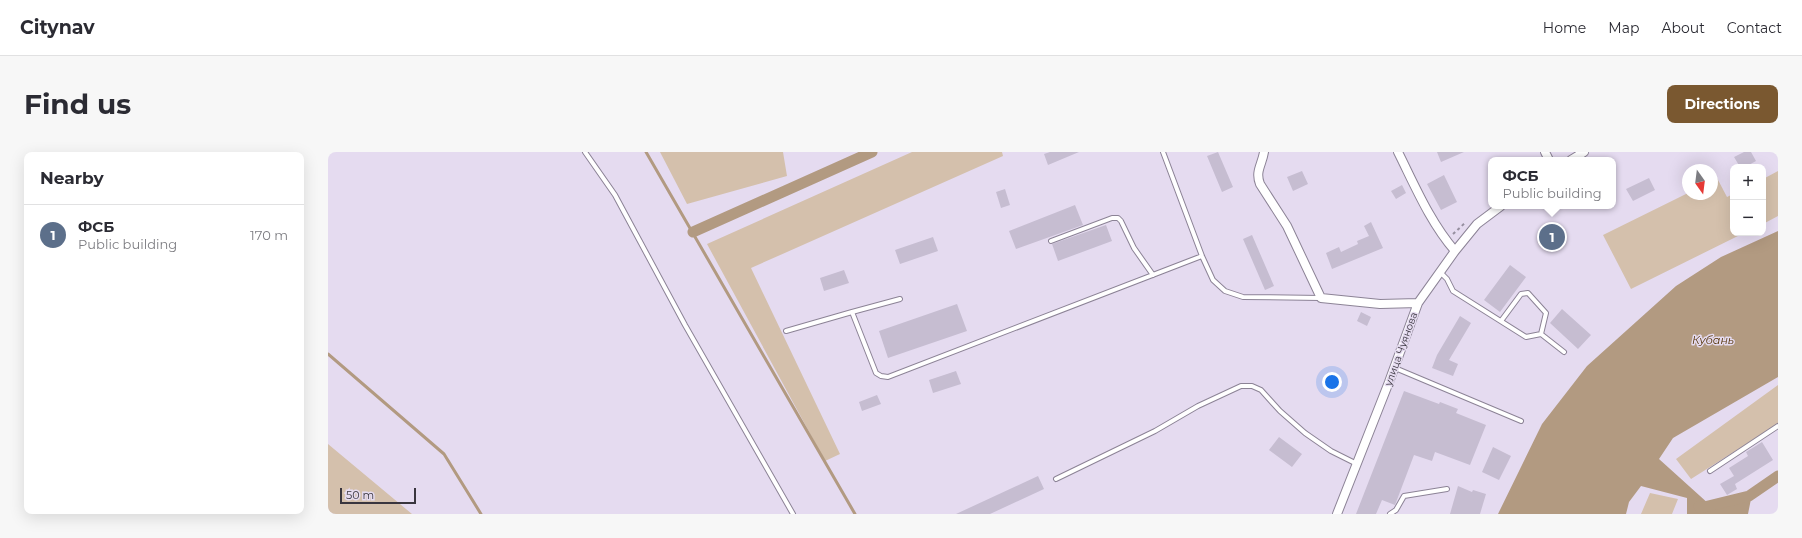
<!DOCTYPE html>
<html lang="en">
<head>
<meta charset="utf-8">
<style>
	body { margin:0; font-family:Montserrat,sans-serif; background:#f7f7f7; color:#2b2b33 }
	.controls { position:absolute; right:12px; top:12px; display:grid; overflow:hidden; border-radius:8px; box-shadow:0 4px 16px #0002 }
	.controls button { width:36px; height:36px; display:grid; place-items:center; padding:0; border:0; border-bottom:1px solid #e1e1e2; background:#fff; color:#2b2b33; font:20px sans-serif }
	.compass { position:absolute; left:1354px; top:12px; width:36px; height:36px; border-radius:50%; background:#fff; box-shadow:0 4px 16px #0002; rotate:166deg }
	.scale { position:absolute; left:12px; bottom:10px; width:76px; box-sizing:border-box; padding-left:4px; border:2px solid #39353e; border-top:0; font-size:11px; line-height:14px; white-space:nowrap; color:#39353e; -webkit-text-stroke:3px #e5dbf0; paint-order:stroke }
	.you { position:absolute; left:1004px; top:230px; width:14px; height:14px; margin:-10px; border:3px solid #fff; border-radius:50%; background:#1a73e8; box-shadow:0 0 0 6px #1a73e833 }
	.badge { display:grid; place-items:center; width:26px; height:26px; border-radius:50%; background:#7a5830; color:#fff; font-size:13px; font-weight:700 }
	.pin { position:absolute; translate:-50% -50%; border:2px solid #fff; box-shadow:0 1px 4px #0006 }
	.popup { position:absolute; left:1160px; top:5px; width:128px; height:52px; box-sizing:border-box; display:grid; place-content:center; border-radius:8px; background:#fff; filter:drop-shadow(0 1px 3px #0005); font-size:13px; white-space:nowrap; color:#7c7c81 }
	.popup b { font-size:15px; color:#2b2b33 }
	.popup::after { content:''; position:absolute; left:50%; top:100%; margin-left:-8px; border:8px solid transparent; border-top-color:#fff }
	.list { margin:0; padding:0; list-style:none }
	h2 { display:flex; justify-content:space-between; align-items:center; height:52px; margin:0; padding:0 16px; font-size:17px }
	h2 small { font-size:13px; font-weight:400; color:#7c7c81 }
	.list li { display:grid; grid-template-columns:26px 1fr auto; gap:12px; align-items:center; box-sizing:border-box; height:60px; padding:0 16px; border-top:1px solid #e1e1e2 }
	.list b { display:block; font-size:15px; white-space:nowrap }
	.list p { margin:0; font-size:13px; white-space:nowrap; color:#7c7c81 }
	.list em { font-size:13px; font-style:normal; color:#7c7c81 }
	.map { position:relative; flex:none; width:1450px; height:362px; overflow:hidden; border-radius:8px }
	header { display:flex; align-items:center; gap:24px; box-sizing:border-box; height:56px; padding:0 20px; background:#fff; border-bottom:1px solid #e1e1e2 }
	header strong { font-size:19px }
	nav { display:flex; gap:22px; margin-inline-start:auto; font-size:14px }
	.intro { display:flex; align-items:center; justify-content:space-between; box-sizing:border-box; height:96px; padding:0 24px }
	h1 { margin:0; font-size:28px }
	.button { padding:10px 18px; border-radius:8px; background:#7a5830; color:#fff; font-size:14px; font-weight:700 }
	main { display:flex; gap:24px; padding:0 24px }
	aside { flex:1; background:#fff; border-radius:8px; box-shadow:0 4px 16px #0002 }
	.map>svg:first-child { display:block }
</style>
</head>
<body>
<header>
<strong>Citynav</strong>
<nav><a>Home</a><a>Map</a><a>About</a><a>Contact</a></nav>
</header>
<div class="intro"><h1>Find us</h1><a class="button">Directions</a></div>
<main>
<aside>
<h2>Nearby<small></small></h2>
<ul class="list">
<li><span class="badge" style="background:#5c6f8a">1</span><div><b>ФСБ</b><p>Public building</p></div><em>170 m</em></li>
</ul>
</aside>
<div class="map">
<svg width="1450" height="362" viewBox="0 0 1450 362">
	<rect width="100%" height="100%" fill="#e5dbf0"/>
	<!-- green -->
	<path fill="#d4c0ac" d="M332 0H455L459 24 359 52Z
		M584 0H674L675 4 423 116 512 302 497 309 379 92Z
		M1450 19V64L1435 72V27Z
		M1389 26 1399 45 1405 42V81H1416L1303 137 1275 83 1360 41V42H1384V29Z
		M1450 233V272L1363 327 1348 307Z
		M0 292 84 362H0Z
		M1322 341 1350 347 1344 362H1313Z"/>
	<!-- water -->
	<path fill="#b29a81" d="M1450 79V225L1345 286 1331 307 1382 353 1424 342 1420 362H1359V346L1313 334 1301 350 1298 362H1170L1214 272 1259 214 1348 134 1393 105Z"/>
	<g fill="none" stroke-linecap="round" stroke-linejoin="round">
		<!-- stream -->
		<path stroke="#b29a81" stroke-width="3" d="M318 0 527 362
			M0 202 116 302 153 362"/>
		<!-- canal -->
		<path stroke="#b29a81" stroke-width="11" d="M365 80 544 0
			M1371 354 1372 356 1421 344 1450 324"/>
	</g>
	<!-- building -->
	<path fill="#c6bdd1" d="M722 0H751L720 13 716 2Z
		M890 0 905 35 894 40 879 4Z
		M1109 0H1136L1113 10Z
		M1416 0H1423L1428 9 1417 15H1412L1406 5Z
		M974 19 980 32 965 39 959 25Z
		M1116 23 1129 50 1113 58 1099 32Z
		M1321 26 1327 38 1305 49 1298 37Z
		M1074 33 1078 41 1068 47 1063 39Z
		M677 37 682 53 673 56 668 40Z
		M747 53 755 73 688 97 681 79Z
		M1043 70 1055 96 1004 117 998 101 1011 95 1013 100 1030 92 1029 89 1041 84 1036 74Z
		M778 73 784 89 730 109 724 92Z
		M1229 75 1235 85 1219 95 1213 86Z
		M924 83 946 134 937 138 915 87Z
		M605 85 610 99 572 112 567 98Z
		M1182 113 1198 125 1172 160 1156 148Z
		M516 118 521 131 496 139 492 126Z
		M629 152 639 179 560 206 551 179Z
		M1234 157 1263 183 1250 197 1222 171Z
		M1033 160 1043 165 1039 174 1029 169Z
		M1132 164 1143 171 1121 208 1130 212 1125 224 1104 216 1109 203Z
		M628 219 633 232 605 241 601 228Z
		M1076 239 1111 252 1112 250 1130 257 1128 261 1158 273 1142 313 1107 300 1104 309 1086 303 1067 353 1054 348 1048 362H1028Z
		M549 243 553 252 534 259 531 250Z
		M951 285 974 302 964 315 941 298Z
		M1434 290 1445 308 1407 332 1409 337 1399 343 1392 332 1406 324 1401 316 1420 304 1418 300Z
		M1165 295 1183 304 1171 328 1154 320Z
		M710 324 716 337 662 362H628Z
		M1130 334 1144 340 1145 338 1158 342 1152 362H1122Z"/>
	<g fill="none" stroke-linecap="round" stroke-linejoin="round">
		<defs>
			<path id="lane" d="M257 0 287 43 357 173 465 362
				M835 0 874 104 885 128 897 139 915 145 993 146
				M723 89 784 66H790L793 69 806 96 825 123
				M1112 120 1119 127 1125 139 1198 185 1213 182 1236 200
				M524 160 572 147
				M1173 169 1193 142 1200 141 1218 161 1213 182
				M458 179 524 160 548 221 553 224 560 225 874 104
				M1067 216 1193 269
				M1382 319 1450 274
				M728 327 827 279 870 254 913 234H924L933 238 952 259 977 281 1003 299 1029 312
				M1062 362 1068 358 1076 344 1119 337"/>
			<path id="street" d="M936 0C934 13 927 19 932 32L959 74 993 146 1052 152 1090 151
				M1070 0C1087 34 1102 70 1127 99
				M1217 0 1221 8
				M1243 8 1256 0
				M1009 362 1061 230 1090 151 1127 99 1149 72 1173 54"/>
		</defs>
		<!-- lane casing -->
		<use href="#lane" stroke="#8c8396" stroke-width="6"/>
		<!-- street casing -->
		<use href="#street" stroke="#8c8396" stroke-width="10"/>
		<!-- path -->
		<path stroke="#968f9f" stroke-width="2" stroke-dasharray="3 3" stroke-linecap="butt" d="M1125 82 1138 70"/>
		<!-- lane -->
		<use href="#lane" stroke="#fff" stroke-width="4"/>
		<!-- street -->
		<use href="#street" stroke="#fff" stroke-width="8"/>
	</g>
	<g text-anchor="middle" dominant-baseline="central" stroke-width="3" stroke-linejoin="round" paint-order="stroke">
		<!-- street labels -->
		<g font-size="10" fill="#39353e" stroke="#e5dbf0">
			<text transform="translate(1073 197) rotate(-70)">улица Чуянова</text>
		</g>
		<!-- water labels -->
		<g font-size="11" font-style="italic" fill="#512f00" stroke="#e5dbf0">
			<text x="1385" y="188">Кубань</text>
		</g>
	</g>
</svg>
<div class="controls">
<button>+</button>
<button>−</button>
</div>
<svg class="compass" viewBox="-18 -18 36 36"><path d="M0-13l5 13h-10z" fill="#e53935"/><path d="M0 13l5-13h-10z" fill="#7c7c81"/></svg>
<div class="scale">50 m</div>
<div class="you"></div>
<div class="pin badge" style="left:1224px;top:85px;background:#5c6f8a">1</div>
<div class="popup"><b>ФСБ</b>Public building</div>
</div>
</main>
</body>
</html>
